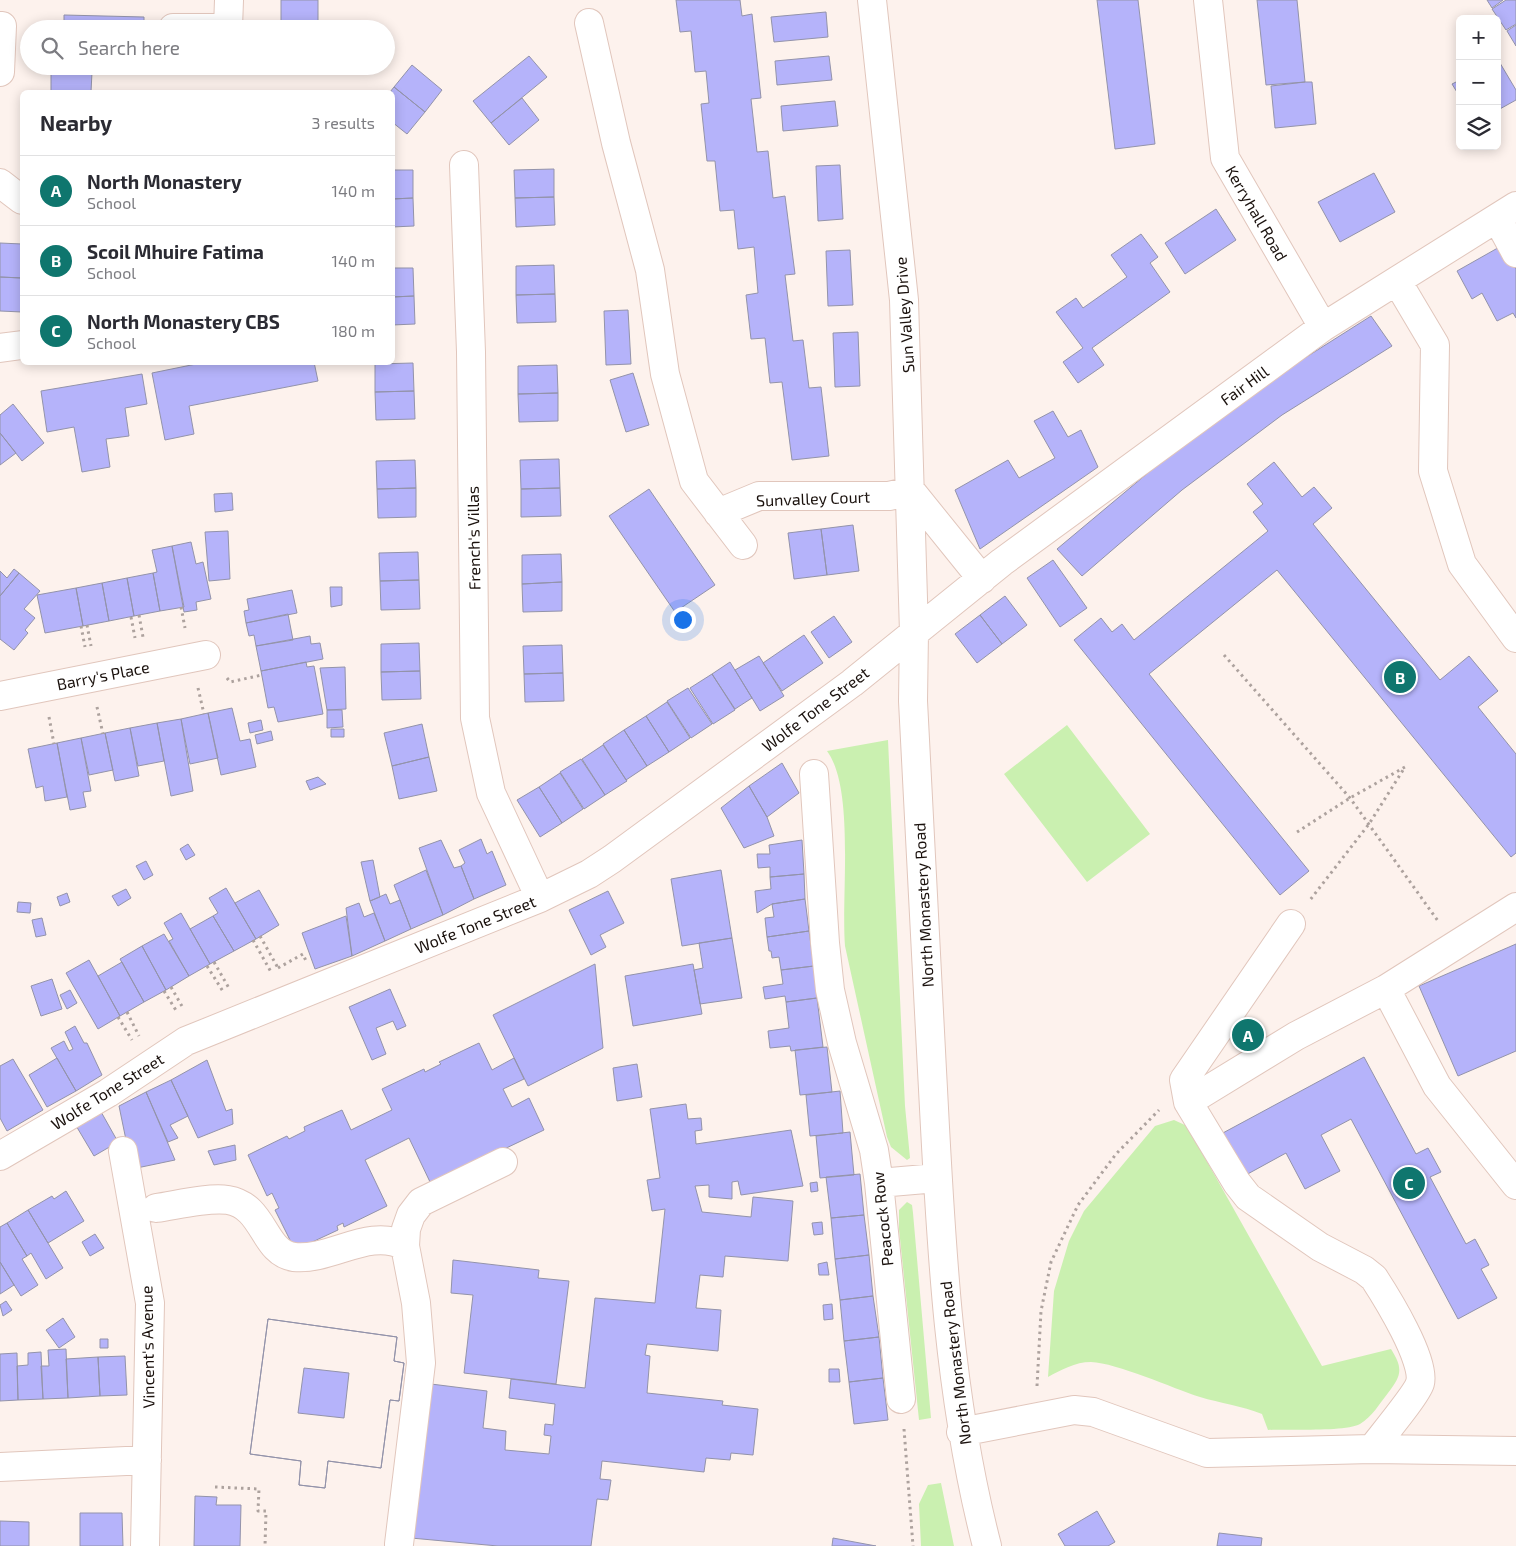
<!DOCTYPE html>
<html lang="en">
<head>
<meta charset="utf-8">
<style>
	body { margin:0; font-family:"Exo 2",sans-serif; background:#f2f2f3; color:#2b2b33 }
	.controls { position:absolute; right:15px; top:15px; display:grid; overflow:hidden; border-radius:8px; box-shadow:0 2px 12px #0003 }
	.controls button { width:45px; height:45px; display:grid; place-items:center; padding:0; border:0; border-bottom:1px solid #e1e1e2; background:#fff; color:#2b2b33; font:25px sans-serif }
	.you { position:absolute; left:682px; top:619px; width:18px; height:18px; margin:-12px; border:4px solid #fff; border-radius:50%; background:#1a73e8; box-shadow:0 0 0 8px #1a73e833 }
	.badge { display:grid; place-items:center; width:32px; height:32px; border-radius:50%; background:#0f766e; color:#fff; font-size:16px; font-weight:700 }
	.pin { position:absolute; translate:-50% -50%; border:2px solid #fff; box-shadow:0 1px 5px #0006 }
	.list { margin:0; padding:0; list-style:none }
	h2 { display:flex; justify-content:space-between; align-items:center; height:65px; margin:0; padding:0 20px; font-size:21px }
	h2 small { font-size:16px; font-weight:400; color:#7c7c81 }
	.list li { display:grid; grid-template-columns:32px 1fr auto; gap:15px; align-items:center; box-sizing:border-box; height:70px; padding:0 20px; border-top:1px solid #e1e1e2 }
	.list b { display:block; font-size:19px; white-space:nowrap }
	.list p { margin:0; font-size:16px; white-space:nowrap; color:#7c7c81 }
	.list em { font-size:16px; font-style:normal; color:#7c7c81 }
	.icon { flex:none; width:28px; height:28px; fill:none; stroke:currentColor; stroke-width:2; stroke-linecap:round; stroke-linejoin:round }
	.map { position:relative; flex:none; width:1516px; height:1546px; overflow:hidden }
	.search { position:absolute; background:#fff; box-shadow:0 2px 12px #0003; left:20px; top:20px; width:375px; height:55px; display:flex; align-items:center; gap:12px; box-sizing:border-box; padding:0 18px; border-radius:28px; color:#7c7c81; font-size:19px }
	.panel { position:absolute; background:#fff; box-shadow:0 2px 12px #0003; left:20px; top:90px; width:375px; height:275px; border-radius:8px }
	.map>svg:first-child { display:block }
</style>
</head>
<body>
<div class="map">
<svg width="1516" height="1546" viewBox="0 0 1516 1546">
	<rect width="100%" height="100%" fill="#fdf2ed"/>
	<!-- green -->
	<path fill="#caf0b0" d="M1067 725 1150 834 1087 882 1004 774Z
		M888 740 905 1106 910 1158 907 1160 891 1147 887 1137 845 946C841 895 855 789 827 751Z
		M1174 1120 1187 1126 1322 1366 1391 1349C1403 1368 1402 1375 1388 1393 1380 1403 1372 1417 1360 1424 1345 1432 1288 1429 1268 1430L1262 1414C1242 1406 1220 1403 1200 1397 1172 1388 1117 1363 1091 1362 1075 1362 1061 1370 1048 1377L1054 1291 1069 1241 1084 1211 1155 1126Z
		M907 1202 912 1205 913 1213 931 1418 919 1420 899 1229V1210Z
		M941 1483 954 1546H921L919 1504 928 1485Z"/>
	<!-- building -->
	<path fill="#b5b3fa" stroke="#9393aa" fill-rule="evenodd" d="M281 0H318V29H281Z
		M676 0H740L742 16 752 14 761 98 751 99 757 152 768 151 773 198 785 196 795 274 785 275 793 341 803 340 809 388 821 387 829 456 792 460 782 382 770 383 765 338 751 339 746 295 758 293 754 247 738 249 734 210 720 211 715 161H707L701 104 709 103 706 71 695 72 691 31 680 32Z
		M1097 0H1138L1155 144 1115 149Z
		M1257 0H1297L1305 82 1266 85Z
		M1487 0H1503L1492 8Z
		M1506 0H1516V24L1506 30 1492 9Z
		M826 12 828 37 774 42 771 17Z
		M64 15 144 17V29H64Z
		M1516 25V46L1507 31Z
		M529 56 547 77 491 123 473 101Z
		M829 56 832 80 777 85 775 61Z
		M1497 58 1516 90V100L1498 110Z
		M412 65 442 90 425 112 394 87Z
		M51 66H142V73L92 72 91 92H51Z
		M1460 80V97L1452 84Z
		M1305 82H1312L1316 124 1275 128 1271 86Z
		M394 87 425 112 407 134 392 122V92H390Z
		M522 98 539 120 509 145 491 123Z
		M835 101 838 126 783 131 781 106Z
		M840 165 843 219 818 221 816 166Z
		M554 169V197L515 198 514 170Z
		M392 170H413V198L392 199Z
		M1374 173 1395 212 1340 242 1318 202Z
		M554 197 555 225 516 227 515 198Z
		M413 198 414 226 392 227V199Z
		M1216 209 1236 240 1185 274 1165 243Z
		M1141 234 1158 257 1150 263 1170 292 1092 348 1104 365 1078 383 1063 362 1083 348 1056 312 1076 298 1083 308 1127 277 1111 255Z
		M0 243 22 244V278L0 277Z
		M1503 245 1516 269V318L1513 313 1497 321 1482 293 1472 299 1457 271Z
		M850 250 853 305 828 306 826 251Z
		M554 265 555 294 516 295V266Z
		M392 268H413L414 296 392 297Z
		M0 277 22 278V312L0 311Z
		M555 294 556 322 517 323 516 295Z
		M414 296 415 324 392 325V297Z
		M628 310 631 364 606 365 604 311Z
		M1371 316 1392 346 1282 415 1182 490 1082 576 1057 549 1161 462 1267 382Z
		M858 332 860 386 835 387 833 333Z
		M206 362H314L318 381 189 406 194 434 165 440 152 373Z
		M413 363 414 391 375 392V364Z
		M557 365 558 393 518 394V366Z
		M633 373 649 425 626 432 610 380Z
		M142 374 147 404 125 408 129 436 106 439 110 467 82 472 74 427 47 432 41 391Z
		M414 391 415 419 376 420 375 392Z
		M558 393V421L519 422 518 394Z
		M13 404 44 443 22 461 0 433V415Z
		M1053 411 1068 437 1081 430 1098 467 980 549 955 490 1008 460 1019 478 1055 458 1034 421Z
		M0 433 16 453 0 465Z
		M559 459 560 488 521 489 520 460Z
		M415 460 416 488 377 489 376 461Z
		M1274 462 1302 497 1314 487 1332 508 1313 524 1440 680 1469 656 1498 691 1478 707 1516 754V853L1511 857 1277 570 1149 674 1309 871 1280 895 1074 640 1101 618 1112 632 1122 624 1134 640 1268 531 1253 512 1263 504 1247 484Z
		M416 488V517L378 518 377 489Z
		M560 488 561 516 521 517V489Z
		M649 489 715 585 675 612 609 516Z
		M232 493 233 510 215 512 214 494Z
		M853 525 859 571 827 575 821 529Z
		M821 529 827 575 794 579 788 533Z
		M228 531 230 579 209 581 205 532Z
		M191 542 196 564 203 562 211 599 196 602 197 610 184 612 172 546Z
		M172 546 184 607 160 611 153 573 157 572 152 550Z
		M418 552 419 580 380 581 379 553Z
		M561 554 562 582 522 584V555Z
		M1053 560 1087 608 1060 627 1027 578Z
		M14 569 19 573 0 596V571L7 578Z
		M19 573 40 591 24 609 35 618 25 630 28 633 14 650 0 639V596Z
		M153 573 160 611 134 616 127 578Z
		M127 578 134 616 109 621 102 583Z
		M419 580 420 609 381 610 380 581Z
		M562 582V611L523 612 522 584Z
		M102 583 109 621 83 626 76 588Z
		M330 587H342V605L331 607Z
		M76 588 83 626 45 633 37 595Z
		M292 590 297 613 246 623 244 611 249 610 247 599Z
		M1005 596 1027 625 1002 644 980 615Z
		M288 614 293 640 256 646 254 635 249 636 246 623Z
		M980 615 1002 644 977 663 955 634Z
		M834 616 852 642 829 658 811 632Z
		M804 635 823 663 782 691 763 663Z
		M310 636 311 644 320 643 323 659 261 671 256 646Z
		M419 643 420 671 381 672V644Z
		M562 645 563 673 524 674 523 646Z
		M759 656 784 696 760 711 735 670Z
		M306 662 307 667 314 666 323 714 278 722 274 707 268 708 261 671Z
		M730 662 752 698 735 709 712 674Z
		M345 667 346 709 327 710 320 668Z
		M420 671 421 699 382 700 381 672Z
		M563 673 564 701 525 702 524 674Z
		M712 674 735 710 713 724 690 688Z
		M688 688 712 724 691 738 667 701Z
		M667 702 690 738 669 752 646 716Z
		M232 708 240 741 250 739 256 767 221 775 208 713Z
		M327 710H342L343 727 327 728Z
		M208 713 218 758 190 764 181 719Z
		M646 716 669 752 647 766 624 730Z
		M181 719 193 791 171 796 157 723Z
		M261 720 263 730 250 733 248 723Z
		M157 723 164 761 138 766 130 728Z
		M422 724 429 757 392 766 384 733Z
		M130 728 139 776 115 781 105 733Z
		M331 729H344V737H331Z
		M624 730 647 766 626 780 603 744Z
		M271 731 273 740 257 744 255 735Z
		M105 733 113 770 89 775 81 738Z
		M81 738 91 791 83 792 86 807 70 810 57 743Z
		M57 743 67 797 45 801 43 786 36 788 28 749Z
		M603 745 627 781 605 795 582 759Z
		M429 757 437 791 399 799 392 766Z
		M581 759 605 795 584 809 560 772Z
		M782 763 799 793 767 817 749 786Z
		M560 773 583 809 562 823 539 787Z
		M318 777 326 784 310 790 306 781Z
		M749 786 767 817 774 836 744 848 721 808Z
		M539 787 562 823 540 837 517 800Z
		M481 839 487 854 492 851 506 885 474 899 461 866 465 863 459 850Z
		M441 840 454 868 461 866 474 899 443 915 419 848Z
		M802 840 804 874 770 877V867L758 868 757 854H770L769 845Z
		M188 844 195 855 186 860 180 849Z
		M373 860 380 897 370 901 361 862Z
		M146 861 153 875 144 880 136 866Z
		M426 870 443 915 411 929 394 885Z
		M721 870 732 938 682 946 671 879Z
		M804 874 805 899 772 904 757 913 755 891 771 889 770 877Z
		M226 888 256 939 234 951 213 916 218 913 209 898Z
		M126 889 131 898 118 906 112 896Z
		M259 890 279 925 256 939 235 903Z
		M608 891 624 923 600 935 606 947 591 955 569 910Z
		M67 893 70 902 60 906 57 897Z
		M386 894 390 904 400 900 411 929 385 941 370 901Z
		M805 899 809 931 767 937 765 918 774 917 772 904Z
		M18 902 31 903 30 913 17 912Z
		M359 903 364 917 374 913 385 941 352 956 346 908Z
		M181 913 210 964 189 976 169 941 173 939 164 923Z
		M213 916 234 951 210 964 190 929Z
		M346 916 352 956 315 969 302 933Z
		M42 918 46 935 36 937 32 920Z
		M809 931 814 966 781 970 779 957 772 958 771 951H769L767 937Z
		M164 934 189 976 166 990 142 946Z
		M732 938 742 998 700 1004 694 970 703 968 699 943Z
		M1516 944V1051L1458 1076 1419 986Z
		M142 946 166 990 144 1002 120 959Z
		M89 960 120 1016 98 1029 66 973Z
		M122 962 144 1002 120 1016 98 976Z
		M595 964 603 1048 528 1086 493 1015Z
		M693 964 702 1014 633 1026 625 976Z
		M814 966 817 998 786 1002 785 996 765 999 763 987 783 984 781 970Z
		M52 979 62 1009 41 1016 31 986Z
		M390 989 406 1026 397 1030 393 1021 376 1028 386 1054 372 1060 349 1007Z
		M70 990 77 1003 67 1009 60 995Z
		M817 998 823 1047 791 1051 790 1046 770 1048 768 1031 789 1028 786 1002Z
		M75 1026 84 1043H87L102 1075 76 1091 51 1048 64 1041 69 1051 73 1049 65 1032Z
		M479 1043 492 1070 514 1058 524 1079 503 1089 512 1107 529 1098 544 1130 431 1184 409 1138 365 1160 387 1206 344 1227 343 1223 337 1226 338 1230 295 1250 275 1210 279 1208 272 1193 267 1196 248 1155 287 1136 289 1139 305 1131 304 1127 342 1110 351 1130 392 1110 382 1089 424 1069 425 1072 441 1064 439 1062Z
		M827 1047 832 1092 800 1095 795 1050Z
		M1364 1057 1416 1154 1428 1148 1441 1172 1430 1177 1466 1244 1475 1239 1489 1265 1481 1269 1497 1298 1458 1319 1351 1119 1321 1135 1340 1171 1305 1189 1286 1153 1244 1176 1221 1134Z
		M57 1058 76 1091 47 1107 29 1075Z
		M13 1059 43 1110 7 1131 0 1118V1066Z
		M207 1060 226 1111 232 1109 233 1124 198 1138 171 1080Z
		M637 1064 642 1097 617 1101 613 1068Z
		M171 1080 188 1116 170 1125 178 1138 168 1142 146 1092Z
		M840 1091 843 1133 810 1136 806 1095Z
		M146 1092 175 1160 132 1169 119 1106Z
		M686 1104 688 1119 701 1118 702 1130 695 1131 696 1144 791 1130 803 1186 741 1195 738 1181 732 1182V1199L709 1197V1185L695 1186 702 1212 751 1217 753 1197 793 1201 788 1261 725 1256 723 1277 700 1275 696 1308 721 1310 718 1351 647 1344 645 1355 650 1356 647 1393 723 1401 722 1405 758 1409 753 1455 731 1453 730 1460 706 1458 704 1472 602 1461 600 1479 611 1480 608 1500 597 1499 591 1546H498L411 1538 431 1384 487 1391 483 1428 506 1431 505 1450 549 1454 551 1436 544 1435 545 1424 553 1425 555 1404 509 1398 511 1379 585 1388 595 1298 655 1303 665 1209 652 1211 647 1180 660 1178 650 1109Z
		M100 1110 118 1142 94 1156 75 1124Z
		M850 1132 854 1175 820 1178 816 1136Z
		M235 1145 236 1160 214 1165 208 1151Z
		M860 1174 864 1215 831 1218 826 1177Z
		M817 1182 818 1191 811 1192 810 1183Z
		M66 1191 84 1221 48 1243 28 1210 52 1196 54 1199Z
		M28 1210 63 1268 46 1279 31 1253 27 1256 7 1223Z
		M864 1215 869 1255 835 1259 831 1218Z
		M822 1222 823 1234 814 1235 812 1223Z
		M7 1223 27 1256 22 1259 38 1285 21 1296 0 1262V1227Z
		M95 1234 104 1248 90 1256 82 1242Z
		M869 1255 873 1296 840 1300 835 1259Z
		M453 1260 539 1270 538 1278 569 1281 556 1384 464 1373 473 1295 451 1293Z
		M0 1262 14 1285 0 1294Z
		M827 1262 829 1275H819L818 1264Z
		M873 1296 879 1337 844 1341 840 1300Z
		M6 1301 12 1310 3 1316 0 1305Z
		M832 1304 833 1319 824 1320 823 1305Z
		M63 1318 75 1337 59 1348 46 1330Z
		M268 1319 397 1337 394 1361 404 1363 399 1401 390 1400 381 1468 328 1461 325 1488 299 1485 301 1461 250 1454ZM304 1368 349 1373 344 1418 298 1413Z
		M268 1319 397 1337 394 1361 404 1363 399 1401 390 1400 381 1468 328 1461 325 1488 299 1485 301 1461 250 1454Z
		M879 1337 883 1378 849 1382 844 1341Z
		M100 1339H108V1348H100Z
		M66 1349 68 1398 43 1399 41 1366H49L48 1350Z
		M41 1352 43 1399 18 1400 17 1366 28 1365V1353Z
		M17 1353 18 1400 0 1401V1354Z
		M125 1356 127 1395 100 1396 98 1357Z
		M98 1357 100 1396 68 1398 66 1359Z
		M829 1369H839L840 1382H829Z
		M883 1378 888 1420 854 1424 849 1382Z
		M195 1496 217 1497 216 1505H241L240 1546H194Z
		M1097 1511 1115 1542 1108 1546H1065L1058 1534Z
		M80 1513H122L123 1546H80Z
		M0 1521 29 1522V1546H0Z
		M1219 1533 1262 1538 1261 1546H1217Z
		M833 1538 876 1546H832Z"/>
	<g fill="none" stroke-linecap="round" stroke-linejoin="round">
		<defs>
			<path id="minor" d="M872 0 904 300 914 632 913 701C920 831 926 960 933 1089 941 1245 948 1395 987 1546
				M1208 0 1225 158 1323 327
				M589 23 616 143 650 270 665 374 694 481 743 545
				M173 28H228L229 0
				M0 72 2 26
				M464 165 471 352 475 718 491 793 540 898
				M0 183 22 200
				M1497 218 1516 253
				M1397 281 1435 345 1433 471 1462 564 1516 638
				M0 348 22 345
				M718 513 759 496H889L911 491 982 579
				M0 696 206 655
				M814 774 825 943 830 990 842 1043 874 1150 879 1183 901 1399
				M1386 989 1437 1086 1516 1185
				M1188 1102 1184 1080 1291 924
				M123 1151 150 1303 145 1546
				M0 1156 108 1093 186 1041 540 898 589 874 612 859 852 683 1002 562 1323 327 1516 206
				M879 1183 937 1178
				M156 1208C177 1205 208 1197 228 1200 265 1206 263 1253 294 1257 331 1261 369 1227 405 1246
				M961 1432 1074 1410 1093 1412 1207 1453 1372 1449 1516 1451
				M1372 1449C1381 1437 1417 1394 1420 1383 1426 1361 1387 1298 1374 1278L1364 1270 1320 1247 1248 1197 1237 1183 1188 1102 1296 1036 1386 989 1516 907
				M0 1467 147 1460
				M399 1544 421 1363 416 1303 405 1246 406 1229 411 1215 421 1202 503 1162"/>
		</defs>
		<!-- minor casing -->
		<use href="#minor" stroke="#e1c6bc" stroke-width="30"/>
		<!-- path -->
		<path stroke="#ada29e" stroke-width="3" stroke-dasharray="2.5 4" stroke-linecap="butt" d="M181 607 185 628
			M139 615 143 637
			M131 617 135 638
			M87 625 91 646
			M81 626 85 647
			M1224 655 1350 798 1438 921
			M227 678 230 682 262 675
			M198 688 204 714
			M97 707 103 734
			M49 717 54 744
			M1297 832 1350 798 1405 767 1369 824 1310 900
			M260 936 278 968
			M253 940 271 972
			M214 962 230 990
			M207 966 224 993
			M278 968 303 954 306 961
			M171 987 183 1008
			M164 991 177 1012
			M127 1012 139 1036
			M118 1017 132 1040
			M1037 1386 1041 1311 1051 1262 1078 1205 1116 1154 1159 1110
			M904 1429 913 1546
			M215 1487 259 1489 258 1511H266L265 1546"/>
		<!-- minor -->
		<use href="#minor" stroke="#fff" stroke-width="28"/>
	</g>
	<g text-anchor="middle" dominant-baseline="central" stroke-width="5" stroke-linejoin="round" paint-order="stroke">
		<!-- street labels -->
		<g font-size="16" fill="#1a110d" stroke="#fff">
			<text transform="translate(1257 213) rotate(60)">Kerryhall Road</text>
			<text transform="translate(904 315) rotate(-94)">Sun Valley Drive</text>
			<text transform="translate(1244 385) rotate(-36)">Fair Hill</text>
			<text transform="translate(813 498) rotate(-2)">Sunvalley Court</text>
			<text transform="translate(473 538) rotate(-91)">French's Villas</text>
			<text transform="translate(103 675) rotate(-11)">Barry's Place</text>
			<text transform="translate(815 709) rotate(-37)">Wolfe Tone Street</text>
			<text transform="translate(923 905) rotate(-93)">North Monastery Road</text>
			<text transform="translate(475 924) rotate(-22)">Wolfe Tone Street</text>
			<text transform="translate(107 1091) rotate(-32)">Wolfe Tone Street</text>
			<text transform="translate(882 1219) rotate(-96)">Peacock Row</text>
			<text transform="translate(147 1347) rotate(-91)">Vincent's Avenue</text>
			<text transform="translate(955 1363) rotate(-97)">North Monastery Road</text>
		</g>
	</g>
</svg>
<div class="controls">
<button>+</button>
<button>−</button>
<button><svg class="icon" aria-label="layers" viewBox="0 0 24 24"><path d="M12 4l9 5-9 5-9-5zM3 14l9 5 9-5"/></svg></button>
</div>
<div class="you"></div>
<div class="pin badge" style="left:1248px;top:1035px">A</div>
<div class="pin badge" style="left:1400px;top:677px">B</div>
<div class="pin badge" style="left:1409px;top:1183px">C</div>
<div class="search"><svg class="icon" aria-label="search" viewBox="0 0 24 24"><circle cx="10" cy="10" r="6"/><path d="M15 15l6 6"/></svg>Search here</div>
<section class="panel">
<h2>Nearby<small>3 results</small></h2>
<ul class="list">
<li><span class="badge">A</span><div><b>North Monastery</b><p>School</p></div><em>140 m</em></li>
<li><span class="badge">B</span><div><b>Scoil Mhuire Fatima</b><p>School</p></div><em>140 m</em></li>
<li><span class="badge">C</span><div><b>North Monastery CBS</b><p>School</p></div><em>180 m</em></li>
</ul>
</section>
</div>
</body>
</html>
